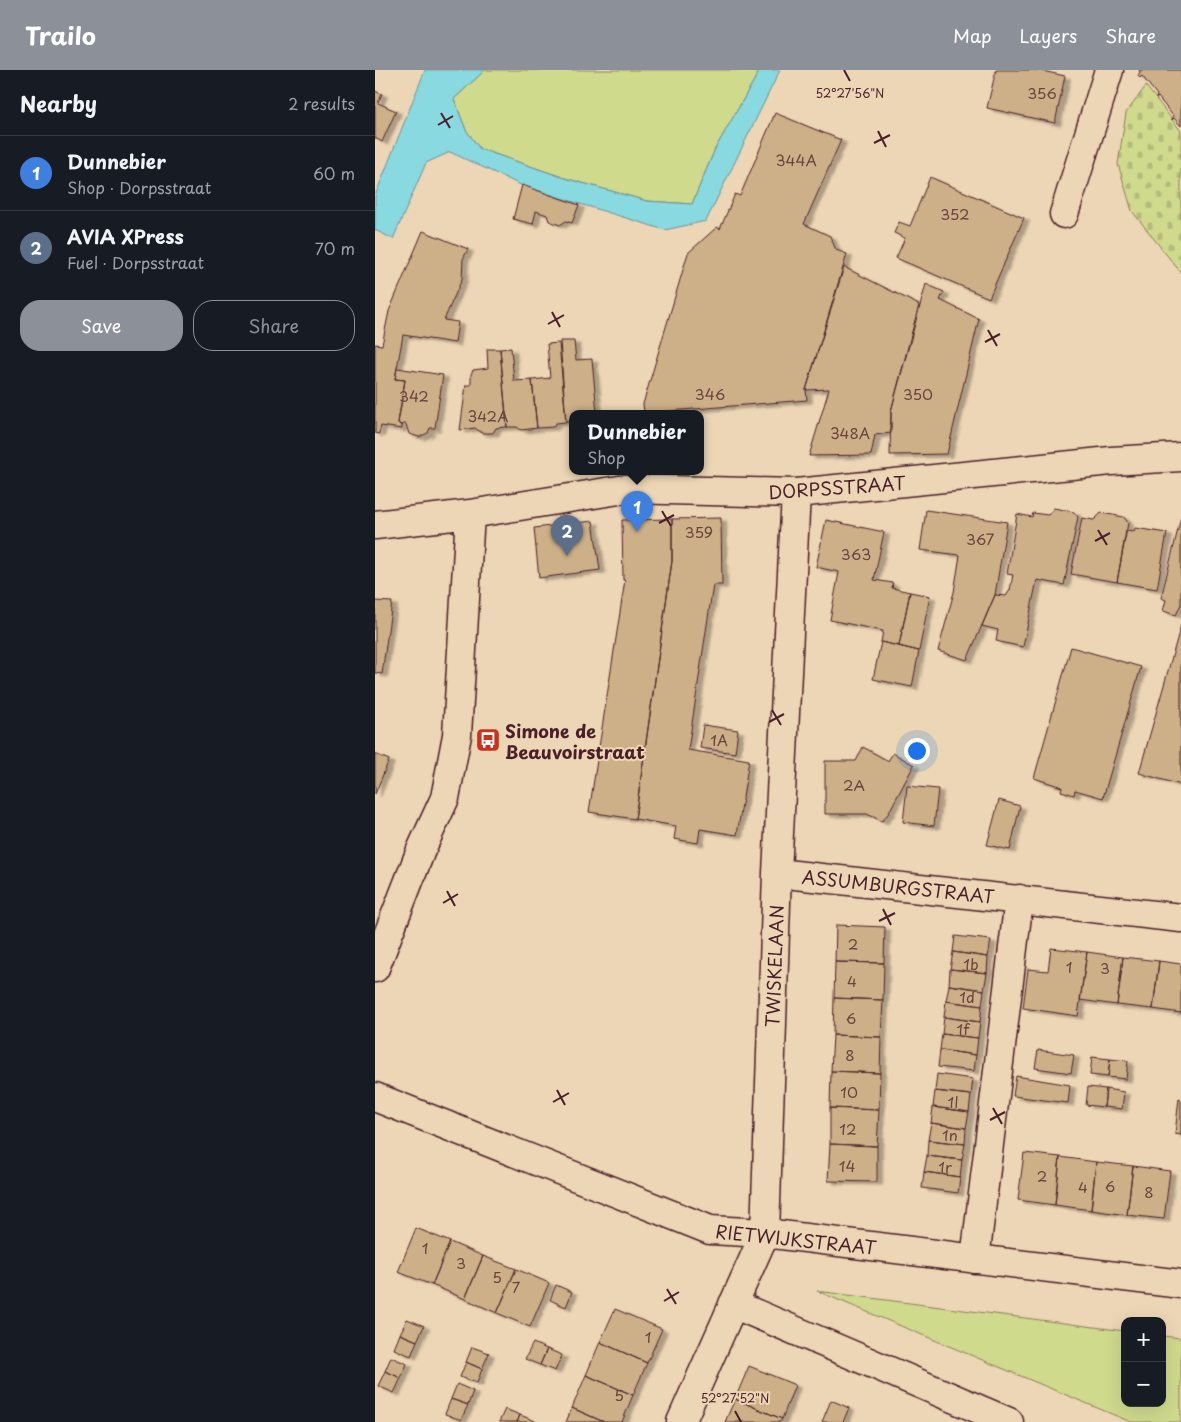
<!DOCTYPE html>
<html lang="en">
<head>
<meta charset="utf-8">
<style>
	body { margin:0; font-family:"Playpen Sans",sans-serif; background:#242831; color:#f1f3f6 }
	.controls { position:absolute; right:15px; bottom:15px; display:grid; overflow:hidden; border-radius:10px; box-shadow:0 5px 20px #0002 }
	.controls button { width:45px; height:45px; display:grid; place-items:center; padding:0; border:0; border-bottom:1px solid #363941; background:#171b24; color:#f1f3f6; font:25px sans-serif }
	.you { position:absolute; left:541px; top:680px; width:18px; height:18px; margin:-12px; border:4px solid #fff; border-radius:50%; background:#1a73e8; box-shadow:0 0 0 8px #1a73e833 }
	.badge { display:grid; place-items:center; width:32px; height:32px; border-radius:50%; background:#8c9099; color:#fff; font-size:16px; font-weight:700 }
	.pin { position:absolute; translate:-50% -41px; filter:drop-shadow(0 1px 2px #0008) }
	.pin::after { content:''; position:absolute; top:26px; width:18px; height:15px; background:inherit; clip-path:polygon(0 0,100% 0,50% 100%) }
	.popup { position:absolute; left:194px; top:340px; width:135px; height:65px; box-sizing:border-box; display:grid; place-content:center; border-radius:10px; background:#171b24; filter:drop-shadow(0 1px 4px #0005); font-size:16px; white-space:nowrap; color:#9ea1a6 }
	.popup b { font-size:19px; color:#f1f3f6 }
	.popup::after { content:''; position:absolute; left:50%; top:100%; margin-left:-10px; border:10px solid transparent; border-top-color:#171b24 }
	.list { margin:0; padding:0; list-style:none }
	h2 { display:flex; justify-content:space-between; align-items:center; height:65px; margin:0; padding:0 20px; font-size:21px }
	h2 small { font-size:16px; font-weight:400; color:#9ea1a6 }
	.list li { display:grid; grid-template-columns:32px 1fr auto; gap:15px; align-items:center; box-sizing:border-box; height:75px; padding:0 20px; border-top:1px solid #363941 }
	.list b { display:block; font-size:19px; white-space:nowrap }
	.list p { margin:0; font-size:16px; white-space:nowrap; color:#9ea1a6 }
	.list em { font-size:16px; font-style:normal; color:#9ea1a6 }
	.actions { display:flex; gap:10px; padding:15px 20px }
	.actions a { flex:1; padding:11px 0; border:1px solid #8c9099; border-radius:20px; text-align:center; font-size:18px; color:#8c9099 }
	.actions .main { background:#8c9099; color:#fff }
	.map { position:relative; flex:none; width:806px; height:1352px; overflow:hidden }
	header { display:flex; align-items:center; gap:30px; box-sizing:border-box; height:70px; padding:0 25px; background:#8c9099; color:#fff }
	header strong { font-size:24px }
	nav { display:flex; gap:28px; margin-inline-start:auto; font-size:18px }
	main { display:flex }
	aside { flex:1; background:#171b24 }
	.map>svg:first-child { display:block }
</style>
</head>
<body>
<header>
<strong>Trailo</strong>
<nav><a>Map</a><a>Layers</a><a>Share</a></nav>
</header>
<main>
<aside>
<h2>Nearby<small>2 results</small></h2>
<ul class="list">
<li><span class="badge" style="background:#3f7fe0">1</span><div><b>Dunnebier</b><p>Shop · Dorpsstraat</p></div><em>60 m</em></li>
<li><span class="badge" style="background:#5c6f8a">2</span><div><b>AVIA XPress</b><p>Fuel · Dorpsstraat</p></div><em>70 m</em></li>
</ul>
<div class="actions"><a class="main">Save</a><a>Share</a></div>
</aside>
<div class="map">
<svg width="806" height="1352" viewBox="0 0 806 1352">
	<defs>
		<pattern id="cemetery-stones" width="16" height="16" patternUnits="userSpaceOnUse" patternTransform="scale(1.25)"><rect width="16" height="16" fill="#cfda8d"/><path d="M2 7V4a2 2 0 0 1 4 0v3zM10 15v-3a2 2 0 0 1 4 0v3z" fill="#b3bb7a"/></pattern>
		<filter id="shadow"><feDropShadow dx="5.5" dy="3" stdDeviation="1" flood-color="#0004"/></filter>
	</defs>
	<rect width="100%" height="100%" fill="#edd6b5"/>
	<filter id="ink" filterUnits="userSpaceOnUse"><feTurbulence type="fractalNoise" baseFrequency=".02" numOctaves="2"/><feDisplacementMap in="SourceGraphic" scale="10" xChannelSelector="R" yChannelSelector="G"/><feConvolveMatrix kernelMatrix="1 2 1 2 8 2 1 2 1" color-interpolation-filters="sRGB"/></filter>
	<g filter="url(#ink)">
		<!-- green -->
		<path fill="#cfda8d" stroke="#8c7c5c" d="M110 0H385L340 79 317 134 272 131 193 109 105 79 91 60 79 29Z
			M442 1221 750 1261V1333H787V1266L806 1268V1352H756Z"/>
		<!-- cemetery -->
		<path fill="url(#cemetery-stones)" stroke="#8c7c5c" d="M771 16 806 61V203L757 141 743 94 751 43Z"/>
		<!-- water -->
		<path fill="#88d9e0" stroke="#6f8f98" d="M50 0H110L79 29 91 60 105 79 193 109 272 131 317 134 340 79 385 0H405L331 151 290 160 150 117 75 82 51 93 18 169 0 160V126Z"/>
		<!-- building -->
		<path fill="#cdb087" stroke="#4a1f2b" filter="url(#shadow)" d="M621 0H663L690 6 680 53 612 38Z
			M764 0H806V56L799 48 797 50 798 46 783 27 781 29 782 25 767 6 765 8 763 6 765 2Z
			M0 21 7 24 3 33 21 41 7 72 0 68Z
			M400 43 466 70 429 154 455 166 461 180 472 184 431 320 432 330 269 343 268 334 313 183 342 157 345 159 360 124 365 126Z
			M555 107 649 148 614 228 521 188 530 168 519 163 524 152 535 156Z
			M147 115 204 135 197 153 191 151 185 155 174 151 172 145 161 141 158 154 138 149Z
			M48 161 93 179 88 189 87 209 69 250 83 252 80 273 28 265 20 309 30 310 23 353 27 356V359L6 356 4 364 0 363V274L7 275 14 241Z
			M469 197 544 235 516 341V363L500 365 496 385 434 386 454 319 431 320Z
			M551 214 569 222 565 230 604 249 572 384 515 385 516 341Z
			M185 271H199L201 290 217 289 222 343H198V352H191Z
			M184 273 191 352 181 353 178 357 162 358 157 310 175 308 172 274Z
			M136 278 139 311 157 310 162 358 146 360 142 357H132L125 279Z
			M112 279H125L132 357 121 358 118 363H107L100 358 85 360 91 315H96V304L98 300 113 298Z
			M22 298 68 305 60 358H55L53 363 44 367 34 364 31 354H28L27 356 23 353 30 310 20 309Z
			M679 438 699 442 703 447 689 515 662 510 648 577 621 571 623 560 607 556 620 525 631 526 635 520 638 505 632 504 642 444 657 447 658 443 673 445Z
			M551 440 632 452 620 525 592 590 563 581 579 522 585 485 545 480Z
			M726 443 749 447 753 453 742 512 696 504 707 448 719 450Z
			M806 447V534L801 545 788 541 791 530 786 528Z
			M346 448 347 515H338L313 680 374 690 362 765 325 759 323 773 299 769 301 756 260 749 297 491V449Z
			M297 449V491L260 749 214 742 250 510H248L247 450Z
			M451 450 509 462 499 510 518 513 517 518 535 522 524 576 506 572 508 561 455 550 464 502 441 497Z
			M218 451 225 500 164 508 159 458Z
			M760 458 792 463 782 519 742 512 751 461 759 462Z
			M535 522 555 526 544 581 524 576Z
			M0 531 17 532 7 604 0 603Z
			M806 555V715L764 703Z
			M506 572 544 581 537 617 498 609Z
			M696 577 766 597 728 728 700 720 699 725 686 721 687 717 659 708Z
			M328 655 363 660 360 683 325 678Z
			M488 677 513 691 518 683 539 695 513 744 507 751 492 744H450V691H481Z
			M0 684 14 690 0 724Z
			M532 716 563 719 559 756 528 752Z
			M624 730 645 736 635 780 612 775Z
			M461 855 510 857 509 893 460 892Z
			M580 866 616 870 613 887 578 882Z
			M676 878 712 882 703 946 648 938 653 899 673 901Z
			M578 882 613 887 612 903 575 899Z
			M712 882 748 887 742 935 705 930Z
			M748 887 784 891 778 939 742 935Z
			M784 891 806 894V943L778 939Z
			M460 892 509 893 508 930 459 928Z
			M575 899 612 903 609 920 574 915Z
			M574 915 609 920 607 936 571 931Z
			M459 928 508 930 506 967 458 965Z
			M571 931 607 936 605 952 569 947Z
			M569 947 605 952 603 968 567 964Z
			M567 964 603 968 601 985 565 980Z
			M458 965 506 967 505 1003 456 1001Z
			M565 980 601 985 599 1001 563 997Z
			M663 980 699 985 696 1003 660 998Z
			M717 987 735 989 733 1007 715 1005Z
			M735 989 753 991 751 1009 733 1007Z
			M456 1001 505 1003 504 1040 455 1038Z
			M562 1004 598 1009 596 1025 560 1021Z
			M641 1006 695 1015 693 1033 638 1026Z
			M713 1017 731 1019 729 1037 711 1035Z
			M731 1019 749 1022 747 1039 729 1037Z
			M560 1021 596 1025 594 1042 558 1037Z
			M804 1028 806 1029V1065L800 1064Z
			M558 1037 594 1042 591 1058 556 1053Z
			M455 1038 504 1040 502 1076 455 1074Z
			M556 1053 591 1058 590 1074 553 1070Z
			M553 1070 590 1074 587 1090 552 1086Z
			M455 1074 502 1076V1112L453 1111Z
			M649 1083 685 1087 680 1135 643 1130Z
			M552 1086 587 1090 585 1107 549 1102Z
			M685 1087 721 1092 716 1140 680 1135Z
			M721 1092 758 1096 752 1145 716 1140Z
			M758 1096 795 1101 789 1149 752 1145Z
			M549 1102 585 1107 583 1123 547 1118Z
			M41 1158 75 1172 57 1215 23 1202Z
			M75 1172 108 1186 90 1229 57 1215Z
			M108 1186 141 1199 122 1243 90 1229Z
			M141 1199 174 1213 155 1257 122 1243Z
			M181 1215 197 1222 191 1237 175 1230Z
			M240 1239 287 1259 272 1293 225 1272Z
			M32 1249 49 1256 42 1271 25 1264Z
			M25 1264 42 1271 36 1286 19 1279Z
			M225 1272 272 1293 258 1325 211 1305Z
			M158 1273 172 1279 165 1295 150 1289Z
			M97 1277 114 1283 107 1299 91 1292Z
			M172 1279 187 1285 180 1301 165 1295Z
			M16 1287 32 1294 26 1308 10 1301Z
			M91 1292 107 1299 102 1313 85 1307Z
			M374 1296 420 1315 407 1349 360 1329Z
			M10 1301 26 1308 19 1323 3 1316Z
			M211 1305 258 1325 247 1352H229L197 1338Z
			M82 1314 98 1321 93 1335 76 1329Z
			M76 1329 93 1335 86 1350 70 1344Z
			M360 1329 407 1349 405 1352H350Z
			M456 1330 474 1338 468 1352H447Z
			M197 1338 229 1352H191Z
			M130 1339 145 1345 142 1352H124Z
			M145 1345 160 1351 159 1352H142Z"/>
		<g fill="none" stroke-linecap="round" stroke-linejoin="round">
			<defs>
				<path id="minor" d="M689 144 734 0
					M0 455 95 444 250 419 421 423 736 391 806 387
					M402 803 806 848
					M0 898 46 780 70 728 82 665 95 444
					M0 1027 335 1160 390 1163 806 1214
					M600 1189 644 829
					M358 1234 634 1352
					M306 1352 390 1163 402 803 421 423"/>
			</defs>
			<!-- minor casing -->
			<use href="#minor" stroke="#4a1f2b" stroke-width="31"/>
			<!-- minor -->
			<use href="#minor" stroke="#edd6b5" stroke-width="28"/>
		</g>
	</g>
	<!-- ticks -->
	<path fill="none" stroke="#4a1f2b" stroke-width="2" d="M469 0 475 11M66 43 75 58M63 55 78 46M503 61 511 77M499 73 515 65M177 242 185 257M173 254 189 245M613 260 622 276M610 272 625 264M287 441 296 456M284 453 299 445M723 460 732 475M720 471 735 463M397 640 406 655M394 652 409 644M72 821 80 836M68 833 83 824M508 839 516 855M504 851 520 843M182 1020 190 1035M178 1032 194 1023M618 1038 627 1054M615 1050 630 1042M292 1219 301 1234M289 1231 304 1222M360 1341 366 1352"/>
	<!-- icons -->
	<defs>
		<symbol id="bus-square" viewBox="-11 -11 22 22"><rect x="-9" y="-9" width="18" height="18" rx="4" fill="#c8321e" stroke="#edd6b5"/><path d="M-5-6H5V4H4V6H2V4H-2V6H-4V4H-5ZM-3.5-4V0h7V-4ZM-3.5 1.2v1.5H-2V1.2ZM2 1.2v1.5H3.5V1.2Z" fill="#fff"/></symbol>
	</defs>
	<g fill-rule="evenodd">
		<use href="#bus-square" x="99" y="656" width="28" height="28"/>
	</g>
	<g text-anchor="middle" dominant-baseline="central" stroke-width="4" stroke-linejoin="round" paint-order="stroke">
		<!-- number labels -->
		<g font-size="15" fill="#6b4342">
			<text x="667" y="22">356</text>
			<text x="421" y="89">344A</text>
			<text x="580" y="143">352</text>
			<text x="335" y="323">346</text>
			<text x="543" y="323">350</text>
			<text x="39" y="325">342</text>
			<text x="113" y="345">342A</text>
			<text x="475" y="362">348A</text>
			<text x="324" y="461">359</text>
			<text x="605" y="468">367</text>
			<text x="481" y="483">363</text>
			<text x="344" y="669">1A</text>
			<text x="479" y="714">2A</text>
			<text x="478" y="873">2</text>
			<text x="596" y="893">1b</text>
			<text x="694" y="896">1</text>
			<text x="730" y="897">3</text>
			<text x="477" y="910">4</text>
			<text x="592" y="926">1d</text>
			<text x="476" y="947">6</text>
			<text x="588" y="958">1f</text>
			<text x="475" y="984">8</text>
			<text x="474" y="1021">10</text>
			<text x="578" y="1031">1l</text>
			<text x="473" y="1058">12</text>
			<text x="575" y="1064">1n</text>
			<text x="472" y="1095">14</text>
			<text x="570" y="1096">1r</text>
			<text x="667" y="1105">2</text>
			<text x="735" y="1115">6</text>
			<text x="708" y="1116">4</text>
			<text x="774" y="1121">8</text>
			<text x="50" y="1177">1</text>
			<text x="86" y="1192">3</text>
			<text x="122" y="1206">5</text>
			<text x="141" y="1216">7</text>
			<text x="273" y="1266">1</text>
			<text x="244" y="1324">5</text>
		</g>
		<!-- street labels -->
		<g font-size="18" fill="#4a1f2b" stroke="#edd6b5">
			<text transform="translate(462 417) rotate(-4)">DORPSSTRAAT</text>
			<text transform="translate(523 816) rotate(6)">ASSUMBURGSTRAAT</text>
			<text transform="translate(399 896) rotate(-88)">TWISKELAAN</text>
			<text transform="translate(421 1169) rotate(6)">RIETWIJKSTRAAT</text>
		</g>
		<!-- poi labels -->
		<g font-size="18" font-weight="bold" fill="#4a1f2b" stroke="#edd6b5" text-anchor="start">
			<text x="130" y="660">Simone de<tspan x="130" dy="21">Beauvoirstraat</tspan></text>
		</g>
	</g>
	<g font-size="12" text-anchor="middle" fill="#4a1f2b" stroke="#edd6b5" stroke-width="4" stroke-linejoin="round" paint-order="stroke">
		<text x="475" y="28">52°27'56"N</text>
		<text x="360" y="1333">52°27'52"N</text>
	</g>
</svg>
<div class="controls">
<button>+</button>
<button>−</button>
</div>
<div class="you"></div>
<div class="pin badge" style="left:262px;top:462px;background:#3f7fe0">1</div>
<div class="popup"><b>Dunnebier</b>Shop</div>
<div class="pin badge" style="left:192px;top:486px;background:#5c6f8a">2</div>
</div>
</main>
</body>
</html>
